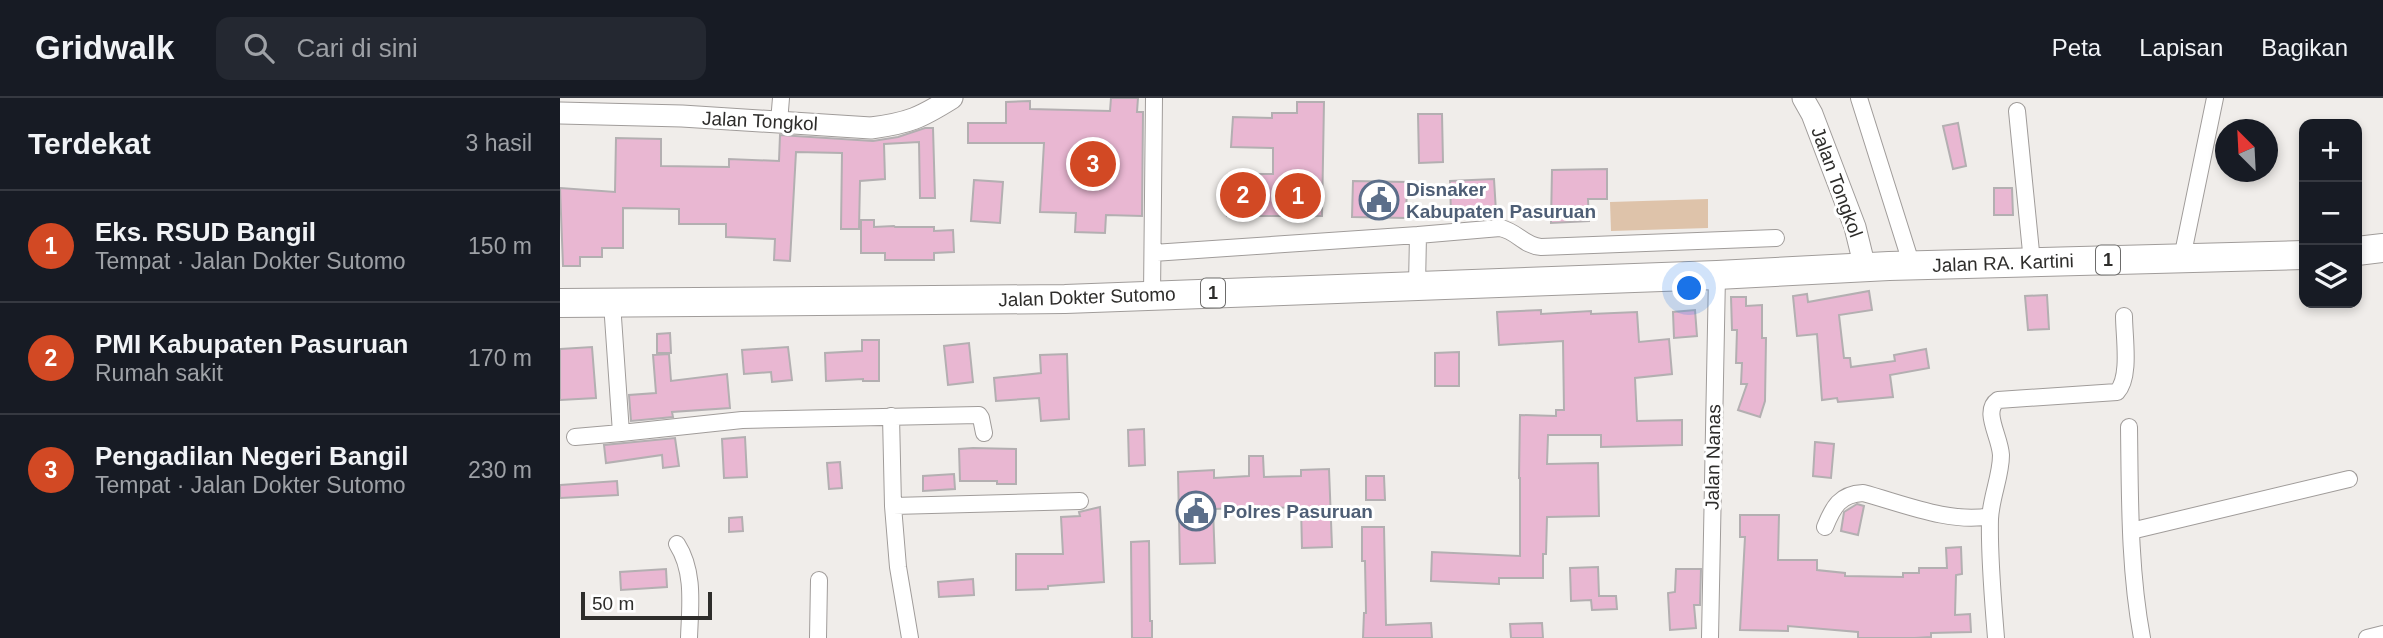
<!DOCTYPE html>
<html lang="id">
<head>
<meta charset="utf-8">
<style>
	body { margin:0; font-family:Arial,sans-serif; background:#242831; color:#f1f3f6 }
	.controls { position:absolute; right:21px; top:21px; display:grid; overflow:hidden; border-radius:14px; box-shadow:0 4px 10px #0003 }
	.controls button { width:63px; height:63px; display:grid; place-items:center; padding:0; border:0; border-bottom:2px solid #363941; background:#171b24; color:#f1f3f6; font:35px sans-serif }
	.compass { position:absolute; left:1655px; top:21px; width:63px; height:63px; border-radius:50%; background:#171b24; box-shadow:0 4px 10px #0003; rotate:336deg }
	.scale { position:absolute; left:21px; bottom:18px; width:131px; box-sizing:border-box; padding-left:7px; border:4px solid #2e2d2b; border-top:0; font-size:19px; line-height:24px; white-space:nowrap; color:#2e2d2b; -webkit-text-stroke:5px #fff; paint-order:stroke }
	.you { position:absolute; left:1130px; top:191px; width:24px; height:24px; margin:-18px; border:5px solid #fff; border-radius:50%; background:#1a73e8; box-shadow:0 0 0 10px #1a73e833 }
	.badge { display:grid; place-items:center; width:46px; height:46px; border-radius:50%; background:#d24924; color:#fff; font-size:23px; font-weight:700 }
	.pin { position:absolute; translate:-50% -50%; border:4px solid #fff; box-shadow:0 2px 7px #0006 }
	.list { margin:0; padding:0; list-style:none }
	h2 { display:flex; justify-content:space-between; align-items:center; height:91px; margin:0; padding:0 28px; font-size:30px }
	h2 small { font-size:23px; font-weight:400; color:#9ea1a6 }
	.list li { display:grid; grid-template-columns:46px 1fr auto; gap:21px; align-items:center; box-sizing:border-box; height:112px; padding:0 28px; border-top:2px solid #363941 }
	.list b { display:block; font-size:26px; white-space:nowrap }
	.list p { margin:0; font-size:23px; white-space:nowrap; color:#9ea1a6 }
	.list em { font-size:23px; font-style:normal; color:#9ea1a6 }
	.icon { flex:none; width:38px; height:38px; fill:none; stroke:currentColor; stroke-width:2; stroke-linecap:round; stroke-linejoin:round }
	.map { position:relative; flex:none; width:1823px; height:540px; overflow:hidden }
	header { display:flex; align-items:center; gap:42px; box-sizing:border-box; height:98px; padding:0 35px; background:#171b24; border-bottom:2px solid #363941 }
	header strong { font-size:33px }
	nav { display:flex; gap:38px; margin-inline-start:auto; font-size:24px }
	.search { width:490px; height:63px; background:#242831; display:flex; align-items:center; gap:18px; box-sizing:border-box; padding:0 24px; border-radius:14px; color:#9ea1a6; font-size:26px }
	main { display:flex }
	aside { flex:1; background:#171b24 }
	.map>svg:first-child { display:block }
</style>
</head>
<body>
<header>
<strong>Gridwalk</strong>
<div class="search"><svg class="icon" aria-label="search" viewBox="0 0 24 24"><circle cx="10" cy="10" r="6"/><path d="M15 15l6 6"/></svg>Cari di sini</div>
<nav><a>Peta</a><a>Lapisan</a><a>Bagikan</a></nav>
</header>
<main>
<aside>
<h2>Terdekat<small>3 hasil</small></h2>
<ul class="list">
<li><span class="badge">1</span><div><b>Eks. RSUD Bangil</b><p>Tempat · Jalan Dokter Sutomo</p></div><em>150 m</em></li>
<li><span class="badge">2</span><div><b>PMI Kabupaten Pasuruan</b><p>Rumah sakit</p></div><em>170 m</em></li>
<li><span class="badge">3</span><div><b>Pengadilan Negeri Bangil</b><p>Tempat · Jalan Dokter Sutomo</p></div><em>230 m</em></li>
</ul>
</aside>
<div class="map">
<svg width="1823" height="540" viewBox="0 0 1823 540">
	<rect width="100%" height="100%" fill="#f0edea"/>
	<!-- green -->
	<path fill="#dec3aa" d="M1148 101V130L1051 133 1050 104Z"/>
	<!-- building -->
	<path fill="#e9b7d2" stroke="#b3afb1" stroke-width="2" d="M551 0H578L577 14H583L582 118 546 117 545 135 515 134 516 115 480 114 484 45H408V25H446V4L470 3V11L550 13Z
		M737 4H764L762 118H667L668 76H713V50L671 49 673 19 712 20V15H737Z
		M858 16H882L883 64 859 65Z
		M1398 25 1406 68 1393 71 1383 28Z
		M365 30H373L375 100H360L359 44 324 46 325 81 300 83 299 131H281L282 55 236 54 230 163 214 162 215 141 166 139V126H119V111L63 110V150H42V159H20V168H3L0 90 55 94 56 40 101 41V68L169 69V61L219 63 220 37 313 43 338 39Z
		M1047 71V101H1028L1029 123 991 125 992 72Z
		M934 81 936 114 891 116 890 83Z
		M414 82 443 84 440 125 411 123Z
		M793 83 847 84 846 120 792 119Z
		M1434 90H1452L1453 117H1434Z
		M301 122H314V129L334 128 335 129H374V133L393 132 394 154 374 155V162H325V155H301Z
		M1309 193 1312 212 1279 217 1284 260H1290L1291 269 1335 263 1334 257 1366 251 1369 270 1330 277 1333 299 1278 304 1277 300 1262 302 1257 236 1237 238 1233 198 1247 196 1248 204Z
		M1487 197 1489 231 1468 232 1465 198Z
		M1171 199H1186V208L1202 207V240H1206L1205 303 1200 319 1178 312 1187 286H1181L1182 265H1176L1177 232H1172Z
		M981 212V216L1031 213V216L1077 214 1079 244 1109 241 1112 276 1075 280 1077 323 1122 322V347L1041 349V337H988L987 366 1038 365 1039 418 987 419 986 456H983V480H939V486L871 483 872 454 960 458V380H959L960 317 996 318V312H1004L1003 243 939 247 937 214Z
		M1135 212 1137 238 1114 240 1113 214Z
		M110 235 111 255H97V236Z
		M302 242H319V283H303V281L266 283 265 255 302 253Z
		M409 245 413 284 388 287 384 248Z
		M32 249 36 300 0 302V251Z
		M228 249 232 282 212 284 211 274 184 276 182 252Z
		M899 254V288H875V255Z
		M109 256 111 283 167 276 170 310 112 314 113 319 71 323 69 297 96 295 93 257Z
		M507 256 509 321 481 323 479 300 436 303 434 280 481 275 480 257Z
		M584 331 585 367 569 368 568 332Z
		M185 339 187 379 164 380 162 341Z
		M115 340 119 368 103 370 102 357 46 365 44 347Z
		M1255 344 1274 346 1271 380 1253 378Z
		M413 350 456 351V386H437V383H400L399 351Z
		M689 358H703L704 379 741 378V372L769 371 772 449 742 450 741 409 708 410 709 415H684V410L653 411 655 465 620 466 618 374 654 372V380L689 378Z
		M280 364 282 390 269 391 267 365Z
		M394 376 395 391 363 393V378Z
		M806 378H824L825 402H806Z
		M57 383 58 397 0 400V387Z
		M1297 406 1304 408 1298 437 1281 433 1284 414Z
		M540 409 544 484 488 488V491L456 492V456H503L501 419 520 418 519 414Z
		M1180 417H1219L1218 462H1257V472L1285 475V478L1343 479V475H1359V470H1387L1386 450 1401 449 1402 476 1396 477 1395 517 1410 516 1411 534 1371 535V539L1355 540H1298V534L1228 528V533L1180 532 1185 439H1180Z
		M182 419 183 433 169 434V420Z
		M802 429H824L826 527 871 525 872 540H803L804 515H806L805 463H802Z
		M589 443 590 523H592V540H572L571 444Z
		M1038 469 1039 498H1056L1057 511 1032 512 1031 502 1011 503 1010 470Z
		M106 471 107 489 61 492 60 474Z
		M1116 471H1141L1140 507H1134L1136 530 1110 532 1108 495 1115 494Z
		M413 481 414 497 379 499 378 484Z
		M982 525 983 540H951L950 526Z"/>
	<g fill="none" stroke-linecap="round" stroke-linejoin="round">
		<defs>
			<path id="minor" d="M1299 0 1352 168
				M1457 13 1472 164
				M219 24 221 0
				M858 137 940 130C957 133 964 148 981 149L1216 140
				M593 155 858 137 857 187
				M1622 160 1655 0
				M592 197 594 0
				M331 318 333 408 338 469 350 540
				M1569 329C1570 399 1569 470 1582 540
				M61 335 182 322 419 317 421 320 424 335
				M15 339 61 335 52 205
				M333 408 520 403
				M1265 429C1273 409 1280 396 1303 395 1341 405 1391 426 1430 418
				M1571 433 1789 381
				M117 446C135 474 130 509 129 540
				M258 540 259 482
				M1150 540 1157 177
				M1436 540C1433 501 1429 460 1430 421 1431 399 1441 378 1441 357 1440 338 1422 313 1438 302L1557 294C1571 279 1564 239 1564 218
				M1807 540 1823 536"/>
			<path id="tertiary" d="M1243 0 1252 16 1295 129 1305 170
				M0 15 122 18 311 30C349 25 360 20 392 0"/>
			<path id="trunk" d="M1797 153 1823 150
				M0 205 505 201 1157 177 1329 168 1744 157"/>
		</defs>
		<!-- minor casing -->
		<use href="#minor" stroke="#a09c9a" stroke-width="18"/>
		<!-- tertiary casing -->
		<use href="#tertiary" stroke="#a09c9a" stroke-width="23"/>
		<!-- trunk casing -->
		<use href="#trunk" stroke="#a09c9a" stroke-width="30"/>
		<!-- minor -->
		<use href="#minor" stroke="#fff" stroke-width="16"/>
		<!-- tertiary -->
		<use href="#tertiary" stroke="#fff" stroke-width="21"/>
		<!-- trunk -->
		<use href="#trunk" stroke="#fff" stroke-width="28"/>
	</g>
	<!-- icons -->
	<defs>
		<symbol id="civic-ring" viewBox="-11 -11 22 22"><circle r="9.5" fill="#fff" stroke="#5c6f8a" stroke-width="1.5"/><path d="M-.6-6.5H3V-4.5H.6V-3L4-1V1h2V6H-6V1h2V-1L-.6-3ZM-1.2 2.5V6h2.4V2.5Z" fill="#5c6f8a"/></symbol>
	</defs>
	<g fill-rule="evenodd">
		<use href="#civic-ring" x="797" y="80" width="44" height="44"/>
		<use href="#civic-ring" x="614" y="391" width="44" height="44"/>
	</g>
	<g text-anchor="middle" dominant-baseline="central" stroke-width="6" stroke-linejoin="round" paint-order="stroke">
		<!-- shield labels -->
		<g fill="#fff" stroke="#6d6c6b" stroke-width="2">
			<rect x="1536" y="147.5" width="24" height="29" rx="5"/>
			<rect x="641" y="180.5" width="24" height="29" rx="5"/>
		</g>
		<g font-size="18" font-weight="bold" fill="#2e2d2b">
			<text x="1548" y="162">1</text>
			<text x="653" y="195">1</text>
		</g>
		<!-- street labels -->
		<g font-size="19" fill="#2e2d2b" stroke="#fff">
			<text transform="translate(200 23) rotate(3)">Jalan Tongkol</text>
			<text transform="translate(1277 84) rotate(70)">Jalan Tongkol</text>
			<text transform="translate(1443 165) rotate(-2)">Jalan RA. Kartini</text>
			<text transform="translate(527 199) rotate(-2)">Jalan Dokter Sutomo</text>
			<text transform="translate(1153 359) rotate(-89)">Jalan Nanas</text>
		</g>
		<!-- service labels -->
		<g font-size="19" font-weight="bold" fill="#4e5e75" stroke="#fff" text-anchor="start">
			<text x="846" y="91">Disnaker<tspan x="846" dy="22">Kabupaten Pasuruan</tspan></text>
			<text x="663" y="413">Polres Pasuruan</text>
		</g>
	</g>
</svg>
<div class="controls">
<button>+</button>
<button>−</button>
<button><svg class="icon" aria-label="layers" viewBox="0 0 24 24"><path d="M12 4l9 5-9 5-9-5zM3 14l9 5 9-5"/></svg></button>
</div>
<svg class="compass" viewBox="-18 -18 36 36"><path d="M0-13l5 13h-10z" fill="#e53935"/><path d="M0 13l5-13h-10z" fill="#9ea1a6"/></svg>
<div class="scale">50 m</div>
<div class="you"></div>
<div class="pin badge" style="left:738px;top:98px">1</div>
<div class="pin badge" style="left:683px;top:97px">2</div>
<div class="pin badge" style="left:533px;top:66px">3</div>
</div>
</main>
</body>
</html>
